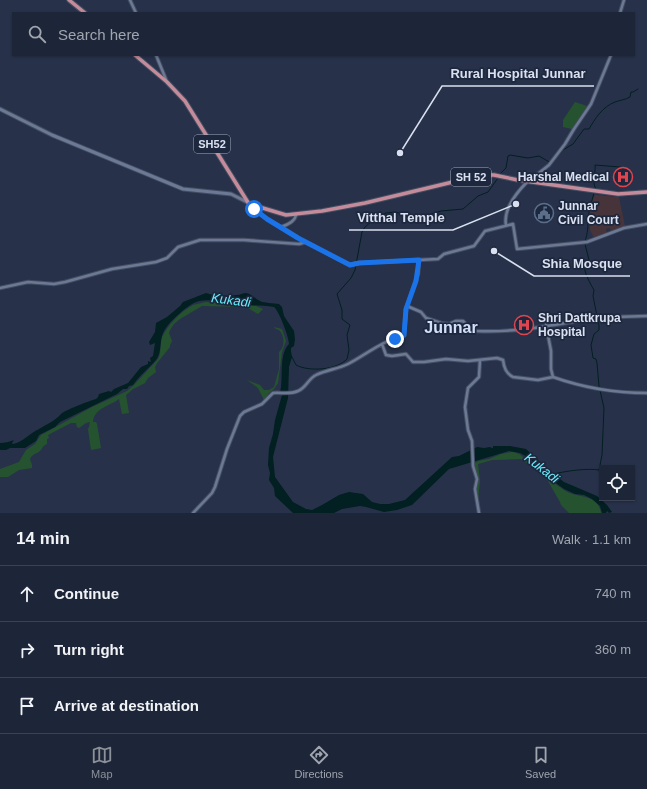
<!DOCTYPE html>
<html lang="en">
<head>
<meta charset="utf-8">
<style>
	body { margin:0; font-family:Helvetica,sans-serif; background:#2a3243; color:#f1f3f6 }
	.controls { position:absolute; right:12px; bottom:12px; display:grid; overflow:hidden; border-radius:0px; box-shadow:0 1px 3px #0004 }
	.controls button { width:36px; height:36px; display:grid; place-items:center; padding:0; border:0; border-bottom:1px solid #3b4353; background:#1d2638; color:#f1f3f6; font:20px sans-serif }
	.stop { position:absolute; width:12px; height:12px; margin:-9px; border:3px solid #1a73e8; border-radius:50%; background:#fff }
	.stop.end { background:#1a73e8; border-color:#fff; box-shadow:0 1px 4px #0008 }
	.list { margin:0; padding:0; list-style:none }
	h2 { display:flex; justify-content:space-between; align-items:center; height:52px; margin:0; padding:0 16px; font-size:17px }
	h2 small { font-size:13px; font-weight:400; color:#a0a5ae }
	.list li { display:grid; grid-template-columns:26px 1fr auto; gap:12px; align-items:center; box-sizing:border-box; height:56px; padding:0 16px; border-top:1px solid #3b4353 }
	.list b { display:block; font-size:15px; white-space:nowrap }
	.list em { font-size:13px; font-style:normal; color:#a0a5ae }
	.icon { flex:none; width:22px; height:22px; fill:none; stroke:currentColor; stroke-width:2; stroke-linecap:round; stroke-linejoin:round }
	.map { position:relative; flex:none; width:647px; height:513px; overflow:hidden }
	.search { position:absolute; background:#1d2638; box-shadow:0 1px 3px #0004; left:12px; right:12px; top:12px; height:44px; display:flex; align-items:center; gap:10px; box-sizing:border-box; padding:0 14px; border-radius:0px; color:#a0a5ae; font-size:15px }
	.sheet { height:220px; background:#1d2638 }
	nav { display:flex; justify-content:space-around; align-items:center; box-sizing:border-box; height:56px; border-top:1px solid #3b4353; background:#1d2638; font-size:11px; color:#a0a5ae }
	nav a { display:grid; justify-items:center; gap:2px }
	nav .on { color:#8c9099 }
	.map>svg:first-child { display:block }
</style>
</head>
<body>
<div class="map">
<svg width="647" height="513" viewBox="0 0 647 513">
	<rect width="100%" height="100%" fill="#27324a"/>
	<!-- commercial -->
	<path fill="#47333a" d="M595 195 619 197 625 226 611 233 610 228 606 229 607 234 594 238 590 230 589 216 591 203Z"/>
	<!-- green -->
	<path fill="#26532f" d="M575 102 587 106 572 129 563 127V120Z
		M206 302 256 306 263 309 258 314 246 307 202 306 180 319 174 324 170 330 169 333 172 341 170 345V347L157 363 155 367 156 372 148 378 145 383 133 389 126 395 129 413 122 414 119 399C110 406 94 408 93 422H96L97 424 101 448 91 450 88 429 89 427 90 422 86 423 79 428 77 427 76 423H71L48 435 49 438 47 439V444C42 446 43 448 40 451 35 455 33 453 30 459L32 465V468L19 470 8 477H0V469L19 462 26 450 35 444 41 435 92 407 127 391 134 385 158 359C162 353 159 344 162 337 168 325 180 312 193 305 197 304 202 303 206 302Z
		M274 327 282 329 286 341 282 352 278 383 274 389 269 393 264 400 258 388 247 380 260 385 264 390H269L274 387 279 369V352C285 347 285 336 279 330 277 329 275 329 274 327Z
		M512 452C521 453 523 458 530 463 542 471 551 482 564 490 577 499 598 493 601 513H569L561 505 560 502 545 476 521 459 492 460 478 464 480 481 478 500 476 488 478 477 475 466V463L478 461 489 459 501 454Z"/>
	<!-- water -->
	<path fill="#021f22" d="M206 293C215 296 227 296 237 295 240 295 243 293 246 293 252 294 255 299 260 301 263 303 274 303 279 304L282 307 284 316 294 331 295 339 294 346 291 348V351L292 357 289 367 288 398 273 457 275 477 293 502 306 509 312 510 322 505 339 495 349 492 363 494 372 502 380 504H389L405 500 452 457 459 456 477 447 484 448 490 447 492 448H493V446H510L526 449 550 471 564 482 597 496 607 505 612 512 609 513 607 511 606 513H602L600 506 592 499 584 495 575 494 564 489 553 481 545 472 529 458 520 453 509 451 449 469 412 505 397 510 384 512 366 507 360 506 342 509 334 513H293L275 496 274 488 269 480 270 473 268 465 269 448 273 434 275 420 282 395 280 392C284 379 278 355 289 344 289 337 279 311 274 307 256 304 240 307 223 300L220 302C200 298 194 301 179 314 171 321 165 327 162 336 160 344 161 354 156 360 149 368 139 376 133 385L129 386 127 389H123L117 394 60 422 55 427 39 435 36 441 25 448H10L6 450H0V443C5 443 9 442 14 440L12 443 13 444C23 442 30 433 39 429 47 424 55 421 61 414 65 410 89 401 96 399L98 397 99 394 109 391 111 392 114 389 128 383 141 367 148 364V361L151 362 150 358 153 356 155 343 150 345 149 342 155 332 156 323 167 317 180 306 183 302Z"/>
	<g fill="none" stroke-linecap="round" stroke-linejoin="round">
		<!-- stream -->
		<path stroke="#021f22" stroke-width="1" d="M557 157 563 150 573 144 584 129H589C595 119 602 107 615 102 620 100 625 100 630 97L631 92H633L638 89
			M500 174 506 168 508 156 510 155 528 158 539 156 551 163
			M596 189C591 181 596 173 595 165L620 167
			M585 241C588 233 588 226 588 218 589 209 592 201 594 193
			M291 355 296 365C309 372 337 370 347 359L349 350 347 335 350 325 342 319V310L337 294 351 278 355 270 362 232 365 227 378 216 386 213 395 212 419 218 441 211 463 209 478 196 488 192 498 178
			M554 474C565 471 588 468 599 470L602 455 604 408 599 386 597 363 596 359 593 358 591 345 594 334 599 330V326L593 296 594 290C591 285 583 271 585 266 586 264 588 262 589 260L585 244"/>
		<defs>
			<path id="tertiary" d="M130 0 136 13
				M620 13 624 0
				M156 55 167 82
				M531 182 534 177 549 165 565 144 574 129 591 104 611 55
				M250 205 267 219 281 227C287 225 295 222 296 215
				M506 225C503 209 517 192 528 181
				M281 227 298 238 338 259 350 265 359 263 438 259 444 254 474 246 485 231 513 224 517 249 587 242 624 228 647 224
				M0 288 28 282 54 284 65 282 112 269 156 262 167 258 178 247 200 240H244L299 244 306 242
				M407 306 421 312 426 318 441 323 449 324 456 321H463C467 325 471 330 477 331 514 333 553 325 590 319L591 316 614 317 647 316
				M546 325 551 351V369L553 377C584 388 615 393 647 393
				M382 344 386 355 392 356 406 354 413 362H424L446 359 468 361 497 358 503 360C504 368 506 373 513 377L538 380 553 377
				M193 513 212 493 215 487 227 449 240 416 244 412 262 404 273 393C281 392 289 395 298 391 306 388 308 379 316 375 326 370 338 369 348 364 367 354 383 340 404 336L406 309 418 274 419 260
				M479 513 475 489 477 479 473 466 472 441 468 430 465 407 468 388 479 377 480 360"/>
			<path id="secondary" d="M0 109 52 135 183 189 231 194 247 202"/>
			<path id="primary" d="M69 0 85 13
				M135 55 167 82 185 101 244 196 249 204 256 206 286 215 322 211 365 203 482 175H494L518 180 618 194 647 192"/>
		</defs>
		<!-- tertiary casing -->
		<use href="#tertiary" stroke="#444d61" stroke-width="4.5"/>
		<!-- secondary casing -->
		<use href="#secondary" stroke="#444d61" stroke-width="5"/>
		<!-- primary casing -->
		<use href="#primary" stroke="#444d61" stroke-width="5.5"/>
		<!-- tertiary -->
		<use href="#tertiary" stroke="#6c7995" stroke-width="2.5"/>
		<!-- secondary -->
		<use href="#secondary" stroke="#6c7995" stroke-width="3"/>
		<!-- primary -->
		<use href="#primary" stroke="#c48b9a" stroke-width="3.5"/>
	</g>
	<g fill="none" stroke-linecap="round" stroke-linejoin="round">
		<!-- route -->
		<path stroke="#1a73e8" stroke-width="5" d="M254 209 267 219 298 238 350 265 359 263 419 260 416 281 406 309 404 335 395 339"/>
	</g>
	<!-- icons -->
	<defs>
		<symbol id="hospital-ring" viewBox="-11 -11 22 22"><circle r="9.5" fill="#1d283f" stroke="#e0444e" stroke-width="1.5"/><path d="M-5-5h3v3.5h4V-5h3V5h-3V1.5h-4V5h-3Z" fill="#e0444e"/></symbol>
		<symbol id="civic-ring" viewBox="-11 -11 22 22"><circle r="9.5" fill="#1d283f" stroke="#5c6f8a" stroke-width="1.5"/><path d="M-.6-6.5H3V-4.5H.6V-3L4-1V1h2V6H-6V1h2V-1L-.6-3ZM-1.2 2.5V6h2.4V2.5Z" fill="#5c6f8a"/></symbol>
	</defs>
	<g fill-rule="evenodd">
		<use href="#hospital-ring" x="612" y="166" width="22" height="22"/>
		<use href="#civic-ring" x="533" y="202" width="22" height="22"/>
		<use href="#hospital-ring" x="513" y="314" width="22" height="22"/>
	</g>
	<g text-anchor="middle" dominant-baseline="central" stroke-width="3.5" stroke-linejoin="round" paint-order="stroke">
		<!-- shield labels -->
		<g fill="#1d283f" stroke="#a1a9bb" stroke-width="1">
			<rect x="194" y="135" width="36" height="18" rx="3"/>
			<rect x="451" y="168" width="40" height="18" rx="3"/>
		</g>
		<g font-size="11" font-weight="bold" fill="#d9e0f0">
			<text x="212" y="144">SH52</text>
			<text x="471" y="177">SH 52</text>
		</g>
		<!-- poi labels -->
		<g font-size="12" font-weight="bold" fill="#d9e0f0" stroke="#1d283f" text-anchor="start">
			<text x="609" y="177" text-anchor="end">Harshal Medical</text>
			<text x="558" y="206">Junnar<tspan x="558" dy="14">Civil Court</tspan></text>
			<text x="538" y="318">Shri Dattkrupa<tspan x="538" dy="14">Hospital</tspan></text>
		</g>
		<!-- water labels -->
		<g font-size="13" font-style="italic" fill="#68ecfa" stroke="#1d283f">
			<text transform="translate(231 300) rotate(7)">Kukadi</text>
			<text transform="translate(542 468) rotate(38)">Kukadi</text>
		</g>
		<!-- district labels -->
		<g font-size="16" font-weight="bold" fill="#d4e0f9" stroke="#1d283f">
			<text x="451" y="327">Junnar</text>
		</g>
	</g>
	<!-- callouts -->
	<path fill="none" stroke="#d9e0f0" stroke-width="1.5" d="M400 153L442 86H594M516 204L453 230H349M494 251L534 276H630"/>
	<g fill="#d9e0f0" stroke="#1d283f" stroke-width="1.5">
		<circle cx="400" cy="153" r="4"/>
		<circle cx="516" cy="204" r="4"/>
		<circle cx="494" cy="251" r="4"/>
	</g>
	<g font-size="13" text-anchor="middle" font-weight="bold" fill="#d9e0f0" stroke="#1d283f" stroke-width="3.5" stroke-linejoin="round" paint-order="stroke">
		<text x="518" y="78">Rural Hospital Junnar</text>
		<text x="401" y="222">Vitthal Temple</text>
		<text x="582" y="268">Shia Mosque</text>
	</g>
</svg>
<div class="controls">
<button><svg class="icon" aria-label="locate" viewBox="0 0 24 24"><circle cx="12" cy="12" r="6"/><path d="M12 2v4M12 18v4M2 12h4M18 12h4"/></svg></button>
</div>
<div class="stop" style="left:254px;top:209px"></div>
<div class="stop end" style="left:395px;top:339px"></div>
<div class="search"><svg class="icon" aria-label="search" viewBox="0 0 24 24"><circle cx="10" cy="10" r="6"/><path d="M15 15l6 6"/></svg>Search here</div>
</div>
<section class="sheet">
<h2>14 min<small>Walk · 1.1 km</small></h2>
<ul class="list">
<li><svg class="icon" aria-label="ahead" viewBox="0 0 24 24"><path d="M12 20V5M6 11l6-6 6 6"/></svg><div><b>Continue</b></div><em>740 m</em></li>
<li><svg class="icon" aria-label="right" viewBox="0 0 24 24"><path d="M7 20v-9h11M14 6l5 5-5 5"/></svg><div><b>Turn right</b></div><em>360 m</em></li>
<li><svg class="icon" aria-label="arrive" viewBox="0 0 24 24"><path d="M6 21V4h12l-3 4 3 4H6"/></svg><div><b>Arrive at destination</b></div></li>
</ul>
</section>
<nav>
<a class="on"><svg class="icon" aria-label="map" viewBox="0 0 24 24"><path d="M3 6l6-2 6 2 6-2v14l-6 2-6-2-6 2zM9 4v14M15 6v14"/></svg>Map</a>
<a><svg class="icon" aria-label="directions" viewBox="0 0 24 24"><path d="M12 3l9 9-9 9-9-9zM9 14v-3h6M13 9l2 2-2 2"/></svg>Directions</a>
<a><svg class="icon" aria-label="saved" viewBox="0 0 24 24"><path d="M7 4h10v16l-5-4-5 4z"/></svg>Saved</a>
</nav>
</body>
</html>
